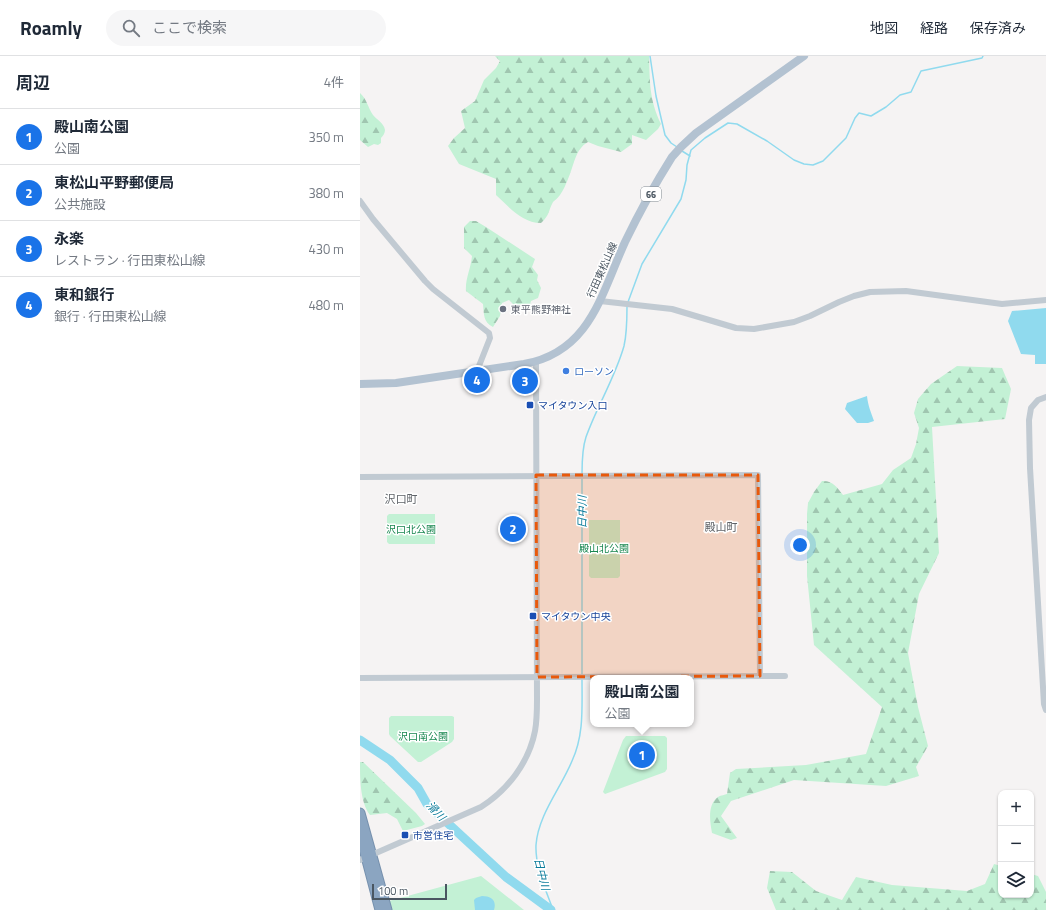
<!DOCTYPE html>
<html lang="ja">
<head>
<meta charset="utf-8">
<style>
	body { margin:0; font-family:"Titillium Web","Noto Sans JP",sans-serif; background:#f6f6f7; color:#1f2937 }
	.controls { position:absolute; right:12px; bottom:12px; display:grid; overflow:hidden; border-radius:8px; box-shadow:0 1px 3px #0004 }
	.controls button { width:36px; height:36px; display:grid; place-items:center; padding:0; border:0; border-bottom:1px solid #e0e1e3; background:#fff; color:#1f2937; font:20px sans-serif }
	.scale { position:absolute; left:12px; bottom:10px; width:75px; box-sizing:border-box; padding-left:4px; border:2px solid #4a5661; border-top:0; font-size:11px; line-height:14px; white-space:nowrap; color:#4a5661; -webkit-text-stroke:3px #fff; paint-order:stroke }
	.you { position:absolute; left:440px; top:489px; width:14px; height:14px; margin:-10px; border:3px solid #fff; border-radius:50%; background:#1a73e8; box-shadow:0 0 0 6px #1a73e833 }
	.badge { display:grid; place-items:center; width:26px; height:26px; border-radius:50%; background:#1a73e8; color:#fff; font-size:13px; font-weight:700 }
	.pin { position:absolute; translate:-50% -50%; border:2px solid #fff; box-shadow:0 1px 4px #0006 }
	.popup { position:absolute; left:230px; top:619px; width:104px; height:52px; box-sizing:border-box; display:grid; place-content:center; border-radius:8px; background:#fff; filter:drop-shadow(0 1px 3px #0005); font-size:13px; white-space:nowrap; color:#747a83 }
	.popup b { font-size:15px; color:#1f2937 }
	.popup::after { content:''; position:absolute; left:50%; top:100%; margin-left:-8px; border:8px solid transparent; border-top-color:#fff }
	.list { margin:0; padding:0; list-style:none }
	h2 { display:flex; justify-content:space-between; align-items:center; height:52px; margin:0; padding:0 16px; font-size:17px }
	h2 small { font-size:13px; font-weight:400; color:#747a83 }
	.list li { display:grid; grid-template-columns:26px 1fr auto; gap:12px; align-items:center; box-sizing:border-box; height:56px; padding:0 16px; border-top:1px solid #e0e1e3 }
	.list b { display:block; font-size:15px; white-space:nowrap }
	.list p { margin:0; font-size:13px; white-space:nowrap; color:#747a83 }
	.list em { font-size:13px; font-style:normal; color:#747a83 }
	.icon { flex:none; width:22px; height:22px; fill:none; stroke:currentColor; stroke-width:2; stroke-linecap:round; stroke-linejoin:round }
	.map { position:relative; flex:none; width:686px; height:854px; overflow:hidden }
	header { display:flex; align-items:center; gap:24px; box-sizing:border-box; height:56px; padding:0 20px; background:#fff; border-bottom:1px solid #e0e1e3 }
	header strong { font-size:19px }
	nav { display:flex; gap:22px; margin-inline-start:auto; font-size:14px }
	.search { width:280px; height:36px; background:#f6f6f7; display:flex; align-items:center; gap:10px; box-sizing:border-box; padding:0 14px; border-radius:22px; color:#747a83; font-size:15px }
	main { display:flex }
	aside { flex:1; background:#fff }
	.map>svg:first-child { display:block }
</style>
</head>
<body>
<header>
<strong>Roamly</strong>
<div class="search"><svg class="icon" aria-label="search" viewBox="0 0 24 24"><circle cx="10" cy="10" r="6"/><path d="M15 15l6 6"/></svg>ここで検索</div>
<nav><a>地図</a><a>経路</a><a>保存済み</a></nav>
</header>
<main>
<aside>
<h2>周辺<small>4件</small></h2>
<ul class="list">
<li><span class="badge">1</span><div><b>殿山南公園</b><p>公園</p></div><em>350 m</em></li>
<li><span class="badge">2</span><div><b>東松山平野郵便局</b><p>公共施設</p></div><em>380 m</em></li>
<li><span class="badge">3</span><div><b>永楽</b><p>レストラン · 行田東松山線</p></div><em>430 m</em></li>
<li><span class="badge">4</span><div><b>東和銀行</b><p>銀行 · 行田東松山線</p></div><em>480 m</em></li>
</ul>
</aside>
<div class="map">
<svg width="686" height="854" viewBox="0 0 686 854">
	<defs>
		<pattern id="forest-firs" width="22" height="20" patternUnits="userSpaceOnUse"><rect width="22" height="20" fill="#c3f1d5"/><path d="M5 1l3.5 6h-7zM16 11l3.5 6h-7z" fill="#a0c6b0"/></pattern>
	</defs>
	<rect width="100%" height="100%" fill="#f5f3f3"/>
	<!-- forest -->
	<path fill="url(#forest-firs)" d="M135 0H289C290 26 289 43 301 68L298 73 286 84 272 79V88L261 96 238 90 228 86C215 93 214 110 208 123 206 128 203 135 200 139 198 142 195 144 193 146 188 155 190 159 181 167 162 167 149 151 136 139V123L99 108 88 90 94 82 105 72 101 55 115 45 124 24 136 12 140 5Z
		M0 37C7 43 8 52 13 59 17 64 24 67 25 74 25 77 23 80 21 82V87L18 89 14 88 8 91 0 84Z
		M110 165H116L126 171 175 203 172 211 178 219 177 224 181 232 178 242 171 245 168 255 156 251 149 244 142 247 140 260 133 271C123 266 124 258 123 248L106 235C105 223 111 212 112 200L104 192V171Z
		M597 310 642 312 651 333 645 363 572 371 579 497 559 538 548 597 558 651 568 690 556 711 559 720 526 730 434 724 371 745 361 760 377 782 371 784 352 777C350 766 347 749 358 741 361 739 365 739 367 738L370 717 376 713 446 709 506 698 522 651 454 589 447 520V458L448 447 454 436 462 425C472 424 477 431 483 439L522 428 533 414 551 402 556 388 559 372 554 357 558 343 571 328Z
		M0 706H3L56 757 65 768 62 770 43 775 37 763 27 757 10 759C0 746 0 722 0 706Z
		M634 808 641 810V839H671V818L678 820 686 836V854H416L407 832 410 815 432 816 456 835 482 844 496 821 532 829 607 835 625 828Z"/>
	<!-- green -->
	<path fill="#c3f1d5" d="M29 458H75V488H29L27 486V460Z
		M229 464H260V520L258 522H231L229 520Z
		M31 660H92L94 661V683L92 686 61 706H58L30 680 29 678V662Z
		M266 680H305L307 682V713L305 716 245 738 243 736 263 684Z
		M121 820 164 854H32L29 845Z"/>
	<!-- water -->
	<path fill="#90daee" d="M686 252V308H675V299L661 298 648 265 652 255Z
		M507 340C508 350 511 356 514 365L508 367H497L485 353 487 347Z
		M122 840C131 840 137 844 134 854H115L114 844 116 842Z"/>
	<g fill="none" stroke-linecap="round" stroke-linejoin="round">
		<!-- stream -->
		<path stroke="#90daee" stroke-width="1.5" d="M290 0 296 40 305 79 311 87 317 91
			M322 95 330 100
			M268 246 282 208 321 143 326 124 327 109 331 94 345 82 368 67 377 68 407 85 434 104 444 108 453 109 463 105 486 82 495 62 499 57 511 60 526 51 540 39 551 36 561 15 622 2 623 0
			M222 418C222 406 222 393 226 381 237 350 255 322 264 290 267 277 267 263 267 250
			M222 422V620
			M193 854C186 834 175 811 176 789 178 759 201 732 212 705 224 679 222 652 222 624"/>
		<!-- river -->
		<path stroke="#90daee" stroke-width="9" d="M0 684 30 704 58 732 67 748 146 821 191 854"/>
		<defs>
			<path id="highway" d="M0 757 27 854
				M0 778 20 854"/>
		</defs>
		<!-- highway casing -->
		<use href="#highway" stroke="#7690ad" stroke-width="11"/>
		<!-- minor -->
		<path stroke="#c1cad2" stroke-width="6" d="M0 145 13 163 65 225 73 233 129 277 130 282 117 315
			M240 245 312 253 376 272 394 273 434 266 450 260 479 246 494 240 510 236 546 235 642 248 686 244
			M686 341 678 344 671 352 669 364 670 412 684 648 686 654
			M0 421 398 419 400 620
			M0 622 425 620
			M0 804 121 751C148 734 169 706 175 675 177 664 177 654 177 644L176 306"/>
		<!-- major -->
		<path stroke="#b3c2d1" stroke-width="8" d="M0 328 36 327 164 308C230 296 241 239 265 186 279 157 295 128 312 101L321 91 336 77 444 0"/>
		<!-- highway -->
		<use href="#highway" stroke="#8ba5c1" stroke-width="9"/>
	</g>
	<!-- marked area -->
	<path fill="#e8590c" fill-opacity="0.2" stroke="#e8590c" stroke-width="3" stroke-dasharray="8 5" stroke-linejoin="round" d="M176 419H398L400 620 177 621Z"/>
	<!-- markers -->
	<circle fill="#6b7280" stroke="#fff" stroke-width="1.5" cx="143" cy="253" r="4"/>
	<circle fill="#3f7fe0" stroke="#fff" stroke-width="1.5" cx="206" cy="315" r="4"/>
	<g fill="#1a4fb4" stroke="#fff" stroke-width="1.5">
		<rect x="166" y="345" width="8" height="8" rx="2"/>
		<rect x="169" y="556" width="8" height="8" rx="2"/>
		<rect x="41" y="775" width="8" height="8" rx="2"/>
	</g>
	<g text-anchor="middle" dominant-baseline="central" stroke-width="3" stroke-linejoin="round" paint-order="stroke">
		<!-- shield labels -->
		<rect fill="#fff" stroke="#808990" stroke-width="1" x="281" y="131" width="20" height="14" rx="3"/>
		<g font-size="9" font-weight="bold" fill="#4a5661">
			<text x="291" y="138">66</text>
		</g>
		<!-- street labels -->
		<g font-size="10" fill="#4a5661" stroke="#fff">
			<text transform="translate(242 214) rotate(-66)">行田東松山線</text>
		</g>
		<!-- worship labels -->
		<g font-size="10" fill="#5b616d" stroke="#fff" text-anchor="start">
			<text x="151" y="253">東平熊野神社</text>
		</g>
		<!-- shop labels -->
		<g font-size="10" fill="#366cbe" stroke="#fff" text-anchor="start">
			<text x="214" y="315">ローソン</text>
		</g>
		<!-- transit labels -->
		<g font-size="10" fill="#164399" stroke="#fff" text-anchor="start">
			<text x="178" y="349">マイタウン入口</text>
			<text x="181" y="560">マイタウン中央</text>
			<text x="53" y="779">市営住宅</text>
		</g>
		<!-- park labels -->
		<g font-size="10" fill="#17864f" stroke="#fff">
			<text x="51" y="473">沢口北公園</text>
			<text x="244" y="492">殿山北公園</text>
			<text x="63" y="680">沢口南公園</text>
		</g>
		<!-- neighbourhood labels -->
		<g font-size="11" fill="#5f6368" stroke="#fff">
			<text x="41" y="443">沢口町</text>
			<text x="361" y="471">殿山町</text>
		</g>
		<!-- water labels -->
		<g font-size="11" font-style="italic" fill="#0c7c9b" stroke="#fff">
			<text transform="translate(222 456) rotate(-90)">日中川</text>
			<text transform="translate(76 755) rotate(46)">滑川</text>
			<text transform="translate(182 818) rotate(76)">日中川</text>
		</g>
	</g>
</svg>
<div class="controls">
<button>+</button>
<button>−</button>
<button><svg class="icon" aria-label="layers" viewBox="0 0 24 24"><path d="M12 4l9 5-9 5-9-5zM3 14l9 5 9-5"/></svg></button>
</div>
<div class="scale">100 m</div>
<div class="you"></div>
<div class="pin badge" style="left:282px;top:699px">1</div>
<div class="popup"><b>殿山南公園</b>公園</div>
<div class="pin badge" style="left:153px;top:473px">2</div>
<div class="pin badge" style="left:165px;top:325px">3</div>
<div class="pin badge" style="left:117px;top:324px">4</div>
</div>
</main>
</body>
</html>
